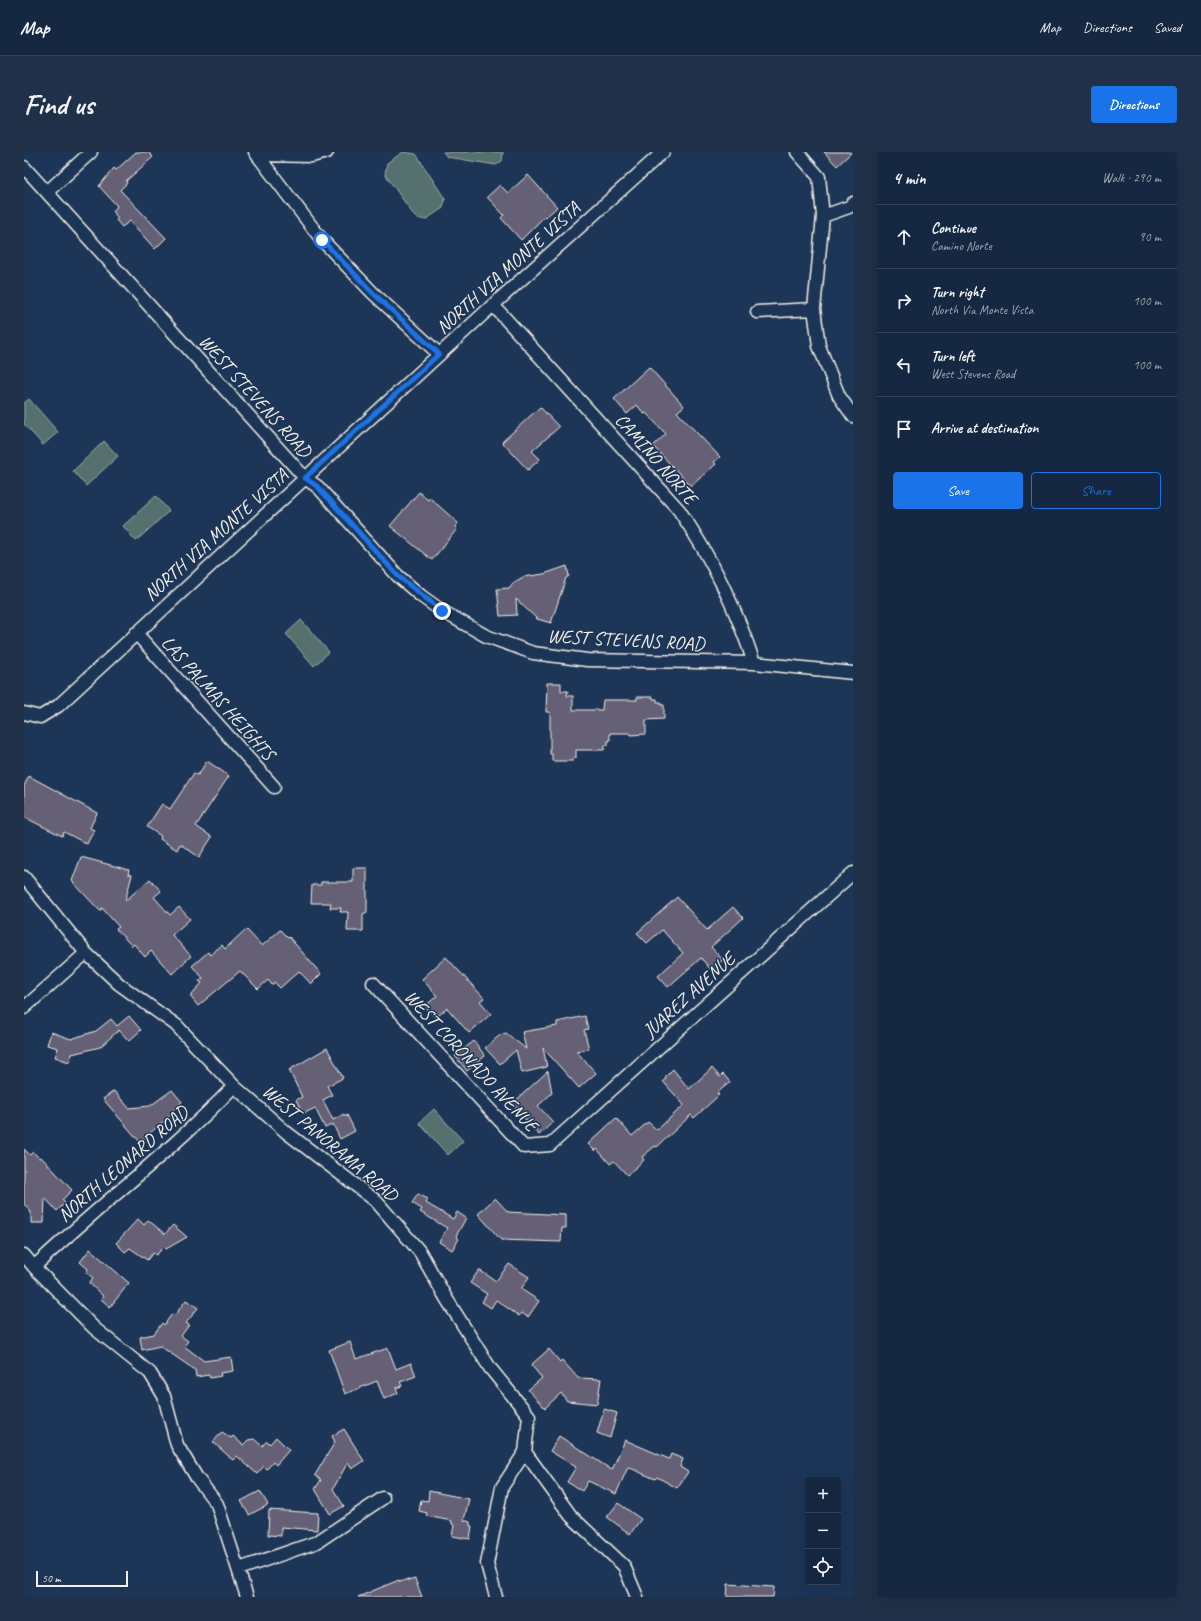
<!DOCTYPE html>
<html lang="en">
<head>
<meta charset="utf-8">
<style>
	body { margin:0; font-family:Caveat,sans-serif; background:#1f3048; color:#f1f3f6 }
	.controls { position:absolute; right:12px; bottom:12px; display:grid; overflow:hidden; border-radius:4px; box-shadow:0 4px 16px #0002 }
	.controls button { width:36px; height:36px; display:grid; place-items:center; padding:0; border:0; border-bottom:1px solid #35445a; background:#162841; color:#f1f3f6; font:20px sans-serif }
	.scale { position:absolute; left:12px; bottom:10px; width:92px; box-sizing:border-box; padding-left:4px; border:2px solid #f4f1e8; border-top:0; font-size:11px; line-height:14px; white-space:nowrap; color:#f4f1e8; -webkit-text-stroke:3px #1d3557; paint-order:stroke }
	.stop { position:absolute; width:12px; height:12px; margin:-9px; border:3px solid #1a73e8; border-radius:50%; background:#fff }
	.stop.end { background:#1a73e8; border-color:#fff; box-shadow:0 1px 4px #0008 }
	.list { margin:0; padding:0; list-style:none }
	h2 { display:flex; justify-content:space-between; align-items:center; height:52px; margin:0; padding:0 16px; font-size:17px }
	h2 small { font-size:13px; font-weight:400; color:#9ea6b1 }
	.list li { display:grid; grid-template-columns:26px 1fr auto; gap:12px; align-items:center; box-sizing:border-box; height:64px; padding:0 16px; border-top:1px solid #35445a }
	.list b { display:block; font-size:15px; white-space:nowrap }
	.list p { margin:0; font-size:13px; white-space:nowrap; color:#9ea6b1 }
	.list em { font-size:13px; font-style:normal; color:#9ea6b1 }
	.actions { display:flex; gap:8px; padding:12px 16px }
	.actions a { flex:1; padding:9px 0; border:1px solid #1a73e8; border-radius:4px; text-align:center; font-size:14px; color:#1a73e8 }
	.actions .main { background:#1a73e8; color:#fff }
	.icon { flex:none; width:22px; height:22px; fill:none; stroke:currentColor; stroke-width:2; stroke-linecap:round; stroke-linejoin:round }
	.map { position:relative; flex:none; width:829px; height:1445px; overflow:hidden; border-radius:4px }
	header { display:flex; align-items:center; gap:24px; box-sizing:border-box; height:56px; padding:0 20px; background:#162841; border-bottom:1px solid #35445a }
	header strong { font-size:19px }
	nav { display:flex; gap:22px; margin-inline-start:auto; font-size:14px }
	.intro { display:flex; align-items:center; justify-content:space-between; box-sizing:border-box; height:96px; padding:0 24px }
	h1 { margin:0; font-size:28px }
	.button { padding:10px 18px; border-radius:4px; background:#1a73e8; color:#fff; font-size:14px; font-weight:700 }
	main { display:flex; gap:24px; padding:0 24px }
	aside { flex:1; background:#162841; border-radius:4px; box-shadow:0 4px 16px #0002 }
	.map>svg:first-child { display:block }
</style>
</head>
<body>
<header>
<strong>Map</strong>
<nav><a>Map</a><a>Directions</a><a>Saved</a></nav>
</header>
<div class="intro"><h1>Find us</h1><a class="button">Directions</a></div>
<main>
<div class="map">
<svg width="829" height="1445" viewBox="0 0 829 1445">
	<rect width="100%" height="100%" fill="#1d3557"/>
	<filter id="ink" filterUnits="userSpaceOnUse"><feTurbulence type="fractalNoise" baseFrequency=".025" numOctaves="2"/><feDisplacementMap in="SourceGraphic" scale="8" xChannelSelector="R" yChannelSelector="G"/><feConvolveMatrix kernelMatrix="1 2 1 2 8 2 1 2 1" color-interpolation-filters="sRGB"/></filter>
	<g filter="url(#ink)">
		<!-- green -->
		<path fill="#556f6d" stroke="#a4b0aa" d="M379 0 392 2 421 47 419 56 401 68 391 65 361 22 363 11Z
			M419 0H479L478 9 472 13 423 5Z
			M5 247 34 280 19 293 0 272V251Z
			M80 289 94 304 62 334 49 319Z
			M132 344 145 359 112 389 99 374Z
			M277 468 305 500 290 514 262 482Z
			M410 957 439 989 424 1003 395 971Z"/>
		<!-- building -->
		<path fill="#656074" stroke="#f4f1e8" d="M112 0H124L129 5 102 29 103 31 96 38 142 86 131 97 106 69 98 75 92 68 94 66 89 60 93 54 75 34 90 16 92 18Z
			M800 0H828L813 14Z
			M504 23 533 55 522 65 521 64 497 88 477 66 480 63 463 45 476 33 484 41Z
			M625 215 660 254 653 260 696 305 690 310 692 312 667 334 629 294 642 282 622 261 620 262 613 253 603 262 590 247Z
			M516 255 535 275 508 299 516 307 504 318 478 290Z
			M395 340 404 348 406 346 434 371 431 375 433 377 408 408 366 374Z
			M543 414 545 424 542 426 527 471 513 467 492 447 493 463 476 464 473 437 485 436 489 431 499 425 520 422Z
			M523 531H537V539H544L543 544H549V558H578L579 548H613V545H629V547H633V550H637V553H640V567L622 568V582L607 583 606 581H586V589H584V593H581L580 598H552V606H549V609H528V602H526V560H522Z
			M183 609 205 624 172 674 188 685 175 705 156 692 153 698 136 687 137 684 123 675 138 652 146 657 170 621 174 623Z
			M5 624 73 661 66 676 70 678 63 692 40 680 38 684 0 665V634Z
			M57 705 105 718 104 722 108 723 101 749 126 727 137 739 130 745 146 763 155 755 166 767 148 783 167 804 148 822 127 799 121 805 110 792 108 794 92 777 95 775 78 756 76 759 48 729Z
			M329 716H343V760L339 762V779H323L324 760H316L317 756H306L307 751H287L288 733H297V730H329Z
			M653 745 683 778 709 755 719 766 687 795 699 808 687 818 677 806 644 835 634 824 659 801 638 778 623 791 613 781Z
			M222 777 238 794 256 778 264 786 265 785 297 822 287 832 275 819 256 836 250 830 248 833 244 828 234 837 216 819 174 854 166 844 178 831 175 829 179 826 168 814 184 800 186 803 198 793 201 797Z
			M422 805 460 846 456 849 467 862 445 881 423 856 412 866 401 854 413 844 398 827Z
			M105 864 117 878 105 889 95 878 76 895 48 902 45 910 31 905 34 896 23 893 27 880 47 887 72 879 87 867 93 874Z
			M561 864 564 877 560 878 565 897 552 899 572 921 555 936 519 896 523 915 498 921 492 898 476 912 461 896 476 883 482 881 502 897 498 880 533 874V870Z
			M450 889 461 904 443 919 431 904Z
			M303 896 319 926 303 934 308 943 299 948 309 968 320 962 321 965 323 963 331 979 316 987 309 972 301 976 291 956 279 962 272 948 278 945 265 918Z
			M688 916 696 925 699 922 706 930 693 941 695 943 670 966 667 963 633 995 631 994 618 1005 620 1008 603 1023 590 1009 586 1012 573 997 571 999 564 992 592 966 608 984 624 970 633 978 660 953 643 934 639 929 642 927 641 925 649 917 665 937Z
			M524 919 528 941 514 954 529 970 515 983 488 952Z
			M148 938 158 950 149 958 150 960 116 990 79 947 90 939 105 956 126 954Z
			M0 997 6 1003 9 1000 15 1006 17 1005 48 1038 38 1048 41 1051 33 1059 21 1046 20 1071H7V1060L0 1052Z
			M394 1042 404 1047 402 1051 429 1067 433 1060 442 1066 432 1084 435 1087 428 1098 415 1090 423 1076 396 1060 398 1057 388 1051Z
			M471 1046 484 1060 542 1063V1076H538L537 1090 477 1088 454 1062Z
			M114 1067 120 1073 124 1068 141 1082 149 1073 163 1085 142 1097 140 1095 132 1103 129 1101 123 1108 106 1096 101 1100 92 1091Z
			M66 1097 105 1131 86 1155 77 1147 79 1144 65 1131 69 1126 62 1120 64 1117 56 1110Z
			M485 1112 505 1125 497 1137 515 1149 504 1165 497 1161 495 1164 472 1148 467 1156 458 1150 463 1142 446 1131 455 1118 472 1129Z
			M162 1148 174 1156 162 1171 165 1173 157 1184 164 1189 160 1194 180 1209 207 1205 209 1219 196 1221 197 1224 186 1226 185 1223 172 1225 171 1218 136 1194 118 1198 116 1185 130 1182 138 1171 140 1173 148 1162 151 1163Z
			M326 1190 332 1207 364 1196 372 1217 387 1211 392 1224 376 1230 378 1234 372 1236 374 1241 360 1247 353 1229 321 1242 305 1198Z
			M525 1197 536 1210 538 1208 554 1226 577 1227 573 1252 543 1249 537 1241 521 1256 504 1238 518 1226 507 1213Z
			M580 1257 593 1261 586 1286 573 1281Z
			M320 1277 340 1309 328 1317 324 1310 309 1337 320 1354 306 1362 291 1337 297 1328 291 1323 311 1290 308 1284Z
			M198 1280 207 1286 209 1284 219 1293 224 1288 230 1287 238 1294 243 1289 246 1292 252 1285 265 1298 252 1313 249 1310 243 1317 240 1314 233 1322 213 1304 209 1308 189 1290Z
			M535 1284 588 1318 601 1288 645 1307 647 1302 659 1307 656 1315 664 1320 653 1336 633 1325 631 1327 604 1315 592 1342 564 1329 558 1339 543 1330 552 1315 526 1299Z
			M236 1339 244 1353 225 1363 217 1349Z
			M405 1339 445 1347 440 1368 446 1370V1374H448L446 1387 428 1384 430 1373 428 1372V1369L402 1364 403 1361 395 1359 397 1348 404 1349Z
			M594 1351 617 1367 606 1382 583 1365Z
			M245 1358 294 1361 293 1378 257 1375V1384L244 1383Z
			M384 1427V1429L391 1427 398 1445H334L375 1428 376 1430Z
			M704 1432 750 1435 749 1445H703Z"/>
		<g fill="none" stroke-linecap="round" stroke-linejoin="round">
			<defs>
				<path id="minor" d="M231 0 298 88 349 141 415 202
					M773 0 795 25 799 64 790 157 795 194 815 244 829 264
					M234 3 288 4 303 0
					M0 15 281 326 294 335 374 424 397 444 418 459 462 484 509 501 563 508 730 511 829 521
					M23 40 67 0
					M799 64 825 55 829 51
					M469 153 655 358C687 405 712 456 730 511
					M733 160 790 157
					M112 481 250 635
					M0 561 16 565 34 554 469 153 639 0
					M0 725 62 801 95 832 152 873 210 934 262 980 352 1049 396 1100 422 1146 466 1216 505 1264 501 1300 478 1335 463 1412 472 1445
					M349 831 500 995 526 993 829 721
					M0 856 62 801
					M0 1103 10 1115 70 1176 126 1221 140 1244 153 1293 173 1326 193 1352 223 1445
					M10 1115C75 1053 148 999 210 934
					M501 1300 547 1364 600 1414 613 1445
					M215 1417 293 1390 359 1346"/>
			</defs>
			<!-- minor casing -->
			<use href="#minor" stroke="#f4f1e8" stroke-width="15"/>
			<!-- minor -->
			<use href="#minor" stroke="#1d3557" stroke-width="12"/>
		</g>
	</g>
	<g fill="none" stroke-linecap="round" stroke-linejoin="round" filter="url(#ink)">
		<!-- route -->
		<path stroke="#1a73e8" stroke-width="5" d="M298 88 349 141 415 202 281 326 294 335 374 424 418 459"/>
	</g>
	<g text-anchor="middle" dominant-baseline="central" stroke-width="3" stroke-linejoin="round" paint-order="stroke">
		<!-- street labels -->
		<g font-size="19" fill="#f4f1e8" stroke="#1d3557">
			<text transform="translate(484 116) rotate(-42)">NORTH VIA MONTE VISTA</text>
			<text transform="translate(231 244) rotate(48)">WEST STEVENS ROAD</text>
			<text transform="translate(632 307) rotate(49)">CAMINO NORTE</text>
			<text transform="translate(192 383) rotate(-42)">NORTH VIA MONTE VISTA</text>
			<text transform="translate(602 488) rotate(3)">WEST STEVENS ROAD</text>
			<text transform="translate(194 546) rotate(48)">LAS PALMAS HEIGHTS</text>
			<text transform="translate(665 843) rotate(-42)">JUAREZ AVENUE</text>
			<text transform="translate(447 909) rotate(47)">WEST CORONADO AVENUE</text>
			<text transform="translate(306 991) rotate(40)">WEST PANORAMA ROAD</text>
			<text transform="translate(99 1012) rotate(-41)">NORTH LEONARD ROAD</text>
		</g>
	</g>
</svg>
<div class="controls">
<button>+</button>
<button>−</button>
<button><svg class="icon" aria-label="locate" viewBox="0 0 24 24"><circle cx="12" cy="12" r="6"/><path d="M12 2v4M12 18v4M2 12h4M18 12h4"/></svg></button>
</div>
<div class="scale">50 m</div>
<div class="stop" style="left:298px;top:88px"></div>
<div class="stop end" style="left:418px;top:459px"></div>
</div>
<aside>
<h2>4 min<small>Walk · 290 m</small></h2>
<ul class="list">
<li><svg class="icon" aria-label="ahead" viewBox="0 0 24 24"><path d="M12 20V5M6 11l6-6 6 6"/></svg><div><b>Continue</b><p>Camino Norte</p></div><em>90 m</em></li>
<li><svg class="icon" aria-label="right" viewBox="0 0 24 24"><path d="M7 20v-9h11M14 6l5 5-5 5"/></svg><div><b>Turn right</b><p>North Via Monte Vista</p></div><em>100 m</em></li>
<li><svg class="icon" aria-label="left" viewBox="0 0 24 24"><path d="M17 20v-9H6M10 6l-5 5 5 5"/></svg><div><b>Turn left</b><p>West Stevens Road</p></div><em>100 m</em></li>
<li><svg class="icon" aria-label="arrive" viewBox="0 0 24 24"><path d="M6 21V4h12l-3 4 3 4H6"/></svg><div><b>Arrive at destination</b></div></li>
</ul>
<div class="actions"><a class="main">Save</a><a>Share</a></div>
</aside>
</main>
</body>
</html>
